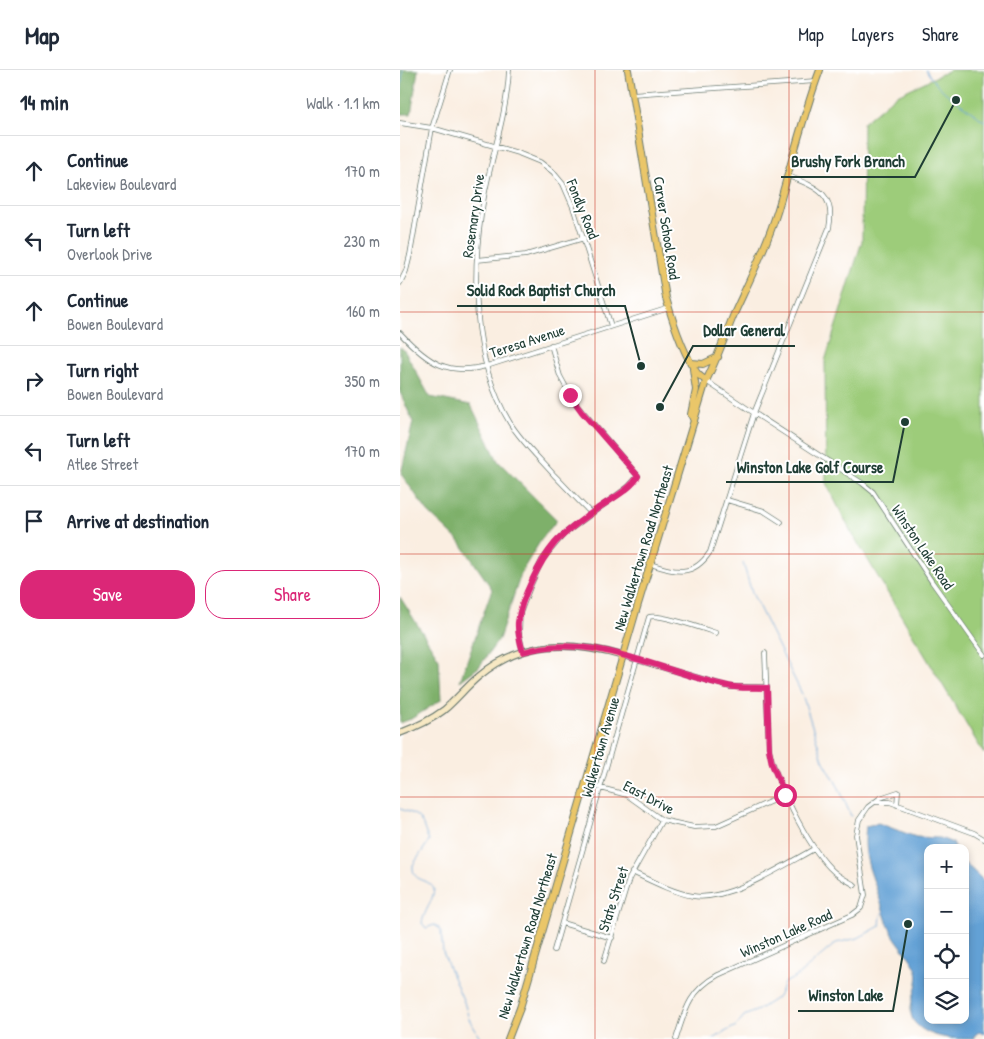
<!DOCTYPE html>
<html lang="en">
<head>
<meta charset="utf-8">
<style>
	body { margin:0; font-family:"Patrick Hand",sans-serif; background:#f2f2f3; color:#1f2937 }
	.controls { position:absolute; right:15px; bottom:15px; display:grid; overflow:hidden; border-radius:10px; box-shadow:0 2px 8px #0003 }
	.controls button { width:45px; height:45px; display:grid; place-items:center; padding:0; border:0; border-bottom:1px solid #e0e1e3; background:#fff; color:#1f2937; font:25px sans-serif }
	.stop { position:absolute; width:15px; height:15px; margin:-11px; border:4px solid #db2777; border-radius:50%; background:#fff }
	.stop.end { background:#db2777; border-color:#fff; box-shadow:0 1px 5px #0008 }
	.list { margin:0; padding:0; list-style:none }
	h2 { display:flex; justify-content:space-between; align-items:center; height:65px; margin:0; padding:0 20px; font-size:21px }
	h2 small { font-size:16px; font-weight:400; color:#747a83 }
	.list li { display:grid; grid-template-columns:32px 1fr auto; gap:15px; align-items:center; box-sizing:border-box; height:70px; padding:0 20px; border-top:1px solid #e0e1e3 }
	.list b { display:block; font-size:19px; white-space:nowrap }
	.list p { margin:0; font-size:16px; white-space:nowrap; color:#747a83 }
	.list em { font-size:16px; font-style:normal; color:#747a83 }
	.actions { display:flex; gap:10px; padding:15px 20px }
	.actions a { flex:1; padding:11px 0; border:1px solid #db2777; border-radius:20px; text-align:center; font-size:18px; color:#db2777 }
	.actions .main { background:#db2777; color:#fff }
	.icon { flex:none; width:28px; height:28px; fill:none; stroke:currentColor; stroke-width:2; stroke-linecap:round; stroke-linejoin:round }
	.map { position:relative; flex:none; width:584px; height:969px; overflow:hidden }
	header { display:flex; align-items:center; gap:30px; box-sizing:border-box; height:70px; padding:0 25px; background:#fff; border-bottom:1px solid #e0e1e3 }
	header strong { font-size:24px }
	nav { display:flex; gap:28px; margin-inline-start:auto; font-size:18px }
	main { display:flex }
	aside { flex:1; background:#fff }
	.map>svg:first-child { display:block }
</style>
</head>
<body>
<header>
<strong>Map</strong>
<nav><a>Map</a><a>Layers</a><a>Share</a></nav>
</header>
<main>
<aside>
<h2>14 min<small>Walk · 1.1 km</small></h2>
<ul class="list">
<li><svg class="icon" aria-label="ahead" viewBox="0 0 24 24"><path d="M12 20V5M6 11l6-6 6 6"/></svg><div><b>Continue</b><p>Lakeview Boulevard</p></div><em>170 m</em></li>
<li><svg class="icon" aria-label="left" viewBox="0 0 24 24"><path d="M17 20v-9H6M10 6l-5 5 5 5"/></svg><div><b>Turn left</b><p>Overlook Drive</p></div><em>230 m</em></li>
<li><svg class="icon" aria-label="ahead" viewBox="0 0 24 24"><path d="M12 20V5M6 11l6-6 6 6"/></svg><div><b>Continue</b><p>Bowen Boulevard</p></div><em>160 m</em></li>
<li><svg class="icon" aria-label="right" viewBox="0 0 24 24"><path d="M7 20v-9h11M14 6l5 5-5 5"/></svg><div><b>Turn right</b><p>Bowen Boulevard</p></div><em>350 m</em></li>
<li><svg class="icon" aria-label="left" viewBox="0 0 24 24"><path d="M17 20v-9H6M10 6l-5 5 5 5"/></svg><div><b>Turn left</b><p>Atlee Street</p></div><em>170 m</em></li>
<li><svg class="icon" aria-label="arrive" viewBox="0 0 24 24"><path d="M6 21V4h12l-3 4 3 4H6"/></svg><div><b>Arrive at destination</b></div></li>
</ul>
<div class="actions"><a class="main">Save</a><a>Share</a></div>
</aside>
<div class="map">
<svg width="584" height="969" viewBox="0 0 584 969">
	<rect width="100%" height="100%" fill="#fff"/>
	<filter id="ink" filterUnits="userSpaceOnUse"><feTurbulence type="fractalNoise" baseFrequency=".02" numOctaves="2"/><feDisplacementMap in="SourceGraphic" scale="10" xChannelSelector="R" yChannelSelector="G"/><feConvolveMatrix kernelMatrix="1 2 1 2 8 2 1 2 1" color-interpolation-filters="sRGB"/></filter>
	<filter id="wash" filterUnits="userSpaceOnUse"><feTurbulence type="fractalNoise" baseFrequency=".0096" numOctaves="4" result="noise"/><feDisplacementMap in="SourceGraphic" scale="20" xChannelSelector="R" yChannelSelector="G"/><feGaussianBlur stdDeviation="1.12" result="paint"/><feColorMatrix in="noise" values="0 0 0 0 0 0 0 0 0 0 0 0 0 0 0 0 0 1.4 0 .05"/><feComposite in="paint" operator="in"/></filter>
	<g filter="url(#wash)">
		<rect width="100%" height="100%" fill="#faeee1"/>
		<!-- green -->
		<path fill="#9dcc7a" stroke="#5e8457" d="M550 0H584V684L450 460 426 413 425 291 462 171 463 53 495 26Z"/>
		<!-- forest -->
		<path fill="#7eb06a" stroke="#4e764f" d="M0 0H18L11 44H0Z
			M0 277 4 280 30 327 71 335 98 391 157 450 141 470 122 501 99 569 79 597 60 611 92 519 60 472 28 442 1 404 13 352 0 322Z
			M0 527 39 589 41 630 11 649 0 653Z"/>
		<!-- water -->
		<path fill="#63a1d5" stroke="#416f84" d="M478 753 516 767 540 768 553 773 556 778H528V950H565V793L584 811V965L580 961 574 966 575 969C554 969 530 969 515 953 503 938 521 918 517 901 514 891 500 876 494 866 487 855 484 842 480 830 471 801 462 788 466 756Z"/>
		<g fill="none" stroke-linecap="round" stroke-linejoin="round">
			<!-- stream -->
			<path stroke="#63a1d5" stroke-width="1" d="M526 0C539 23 564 35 584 51
				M0 33 3 0
				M343 493 352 523 402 624 423 690 439 718 451 746
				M0 739C24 746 20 750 29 771L13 795C12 814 27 806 34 819 33 832 24 841 22 853L26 858 34 855 38 857 41 862 43 882 49 898 64 932 69 949 81 969
				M312 969 336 956 344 946 358 940 378 927 384 913 396 907 436 873 458 868 480 856 481 845 483 843"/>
		</g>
	</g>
	<g filter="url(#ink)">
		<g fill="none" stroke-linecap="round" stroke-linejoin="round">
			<defs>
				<path id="street" d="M109 0C107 44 92 84 84 127 71 199 71 289 110 353 122 372 139 388 154 405 167 418 178 431 191 443
					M232 24 416 11
					M0 53 32 58 118 83 140 92 153 102 163 114 173 137 211 256
					M77 190 126 185 184 168
					M0 213 6 201 10 185 32 58 50 0
					M0 263C28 293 48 307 90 295L269 238
					M306 311 354 343 462 413 473 422 532 512 584 585
					M327 430 364 441 381 452
					M250 494C275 502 293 508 310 482L354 343 429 158C436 123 416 117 388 106
					M123 582 119 564 120 543 130 517 142 490 164 464 228 417 238 406 173 330 160 306 151 275
					M365 583 369 679C376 712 406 773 430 798 437 806 446 810 455 815
					M223 586 330 617H367
					M186 714 227 725 262 750 294 757 316 756 385 725
					M474 732H490L574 763 584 769
					M232 802C251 811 272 822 293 826 328 832 384 795 414 779
					M162 853 212 868
					M154 880 249 547C258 543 304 559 316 563
					M204 891 229 809 262 750
					M276 969C285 940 290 920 318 905L452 845 461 838 465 825 456 765 459 750 468 737 480 728 498 722 497 735"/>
				<path id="secondary" d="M0 663C16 657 31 650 44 640 56 630 66 617 78 607 122 569 171 571 223 586"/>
				<path id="primary" d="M228 0 266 228C272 249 284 285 297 303 299 306 303 308 306 311
					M292 293 303 294 318 287
					M293 299 296 320 291 344 294 351
					M108 969 120 938 236 541 306 311C317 289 325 266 334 244 350 209 367 175 378 139 392 92 403 45 420 0"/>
			</defs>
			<!-- street casing -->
			<use href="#street" stroke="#6c7b71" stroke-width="5.5"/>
			<!-- secondary casing -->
			<use href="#secondary" stroke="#6c7b71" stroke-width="8"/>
			<!-- primary casing -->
			<use href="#primary" stroke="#6c7b71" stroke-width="8"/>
			<!-- street -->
			<use href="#street" stroke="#fff" stroke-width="4"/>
			<!-- secondary -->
			<use href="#secondary" stroke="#f7e8c3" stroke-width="5.5"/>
			<!-- primary -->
			<use href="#primary" stroke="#eac669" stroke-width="6"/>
		</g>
	</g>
	<g fill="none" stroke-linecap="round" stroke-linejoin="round" filter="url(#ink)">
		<!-- route -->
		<path stroke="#db2777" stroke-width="6" d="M170 325 182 342 238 406C233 418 208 431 197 439 182 450 167 460 155 473 140 491 121 528 118 552 117 562 120 572 123 582 192 561 261 602 328 616 341 619 354 617 367 618L369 679 372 694 385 725"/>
	</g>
	<!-- grid -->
	<path fill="none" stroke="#c8321e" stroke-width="1" stroke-opacity="0.55" d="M195 0V969M389 0V969M0 242H584M0 484H584M0 727H584"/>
	<g text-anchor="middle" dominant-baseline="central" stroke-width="4" stroke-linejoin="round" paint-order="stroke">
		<!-- street labels -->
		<g font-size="15" fill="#1f3d34" stroke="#fff">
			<text transform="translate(183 139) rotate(68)">Fondly Road</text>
			<text transform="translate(73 146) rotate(-82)">Rosemary Drive</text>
			<text transform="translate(267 158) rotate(81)">Carver School Road</text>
			<text transform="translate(127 271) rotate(-18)">Teresa Avenue</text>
			<text transform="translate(523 477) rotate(56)">Winston Lake Road</text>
			<text transform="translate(243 478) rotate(-73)">New Walkertown Road Northeast</text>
			<text transform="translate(200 677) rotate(-74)">Walkertown Avenue</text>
			<text transform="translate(249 727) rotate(28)">East Drive</text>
			<text transform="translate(213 829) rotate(-72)">State Street</text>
			<text transform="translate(386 863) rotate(-24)">Winston Lake Road</text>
			<text transform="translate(127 866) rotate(-73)">New Walkertown Road Northeast</text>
		</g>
	</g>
	<!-- callouts -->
	<path fill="none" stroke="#1f3d34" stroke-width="2" d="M556 30L515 107H381M241 296L225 236H57M260 337L293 276H395M505 352L493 412H326M508 854L493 941H398"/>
	<g fill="#1f3d34" stroke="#fff" stroke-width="2">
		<circle cx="556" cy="30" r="5"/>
		<circle cx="241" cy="296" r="5"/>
		<circle cx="260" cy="337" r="5"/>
		<circle cx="505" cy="352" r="5"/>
		<circle cx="508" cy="854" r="5"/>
	</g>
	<g font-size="16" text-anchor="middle" font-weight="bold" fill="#1f3d34" stroke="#fff" stroke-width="4" stroke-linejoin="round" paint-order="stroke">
		<text x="448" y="97">Brushy Fork Branch</text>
		<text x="141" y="226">Solid Rock Baptist Church</text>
		<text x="344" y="266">Dollar General</text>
		<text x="410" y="403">Winston Lake Golf Course</text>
		<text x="446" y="931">Winston Lake</text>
	</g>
</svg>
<div class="controls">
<button>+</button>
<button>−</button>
<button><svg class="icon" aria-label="locate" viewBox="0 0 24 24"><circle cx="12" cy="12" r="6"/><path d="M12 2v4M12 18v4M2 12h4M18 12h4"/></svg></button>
<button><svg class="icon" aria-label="layers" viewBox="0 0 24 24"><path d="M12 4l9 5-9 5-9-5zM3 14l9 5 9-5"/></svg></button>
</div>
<div class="stop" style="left:385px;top:725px"></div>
<div class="stop end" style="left:170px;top:325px"></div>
</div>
</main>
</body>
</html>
